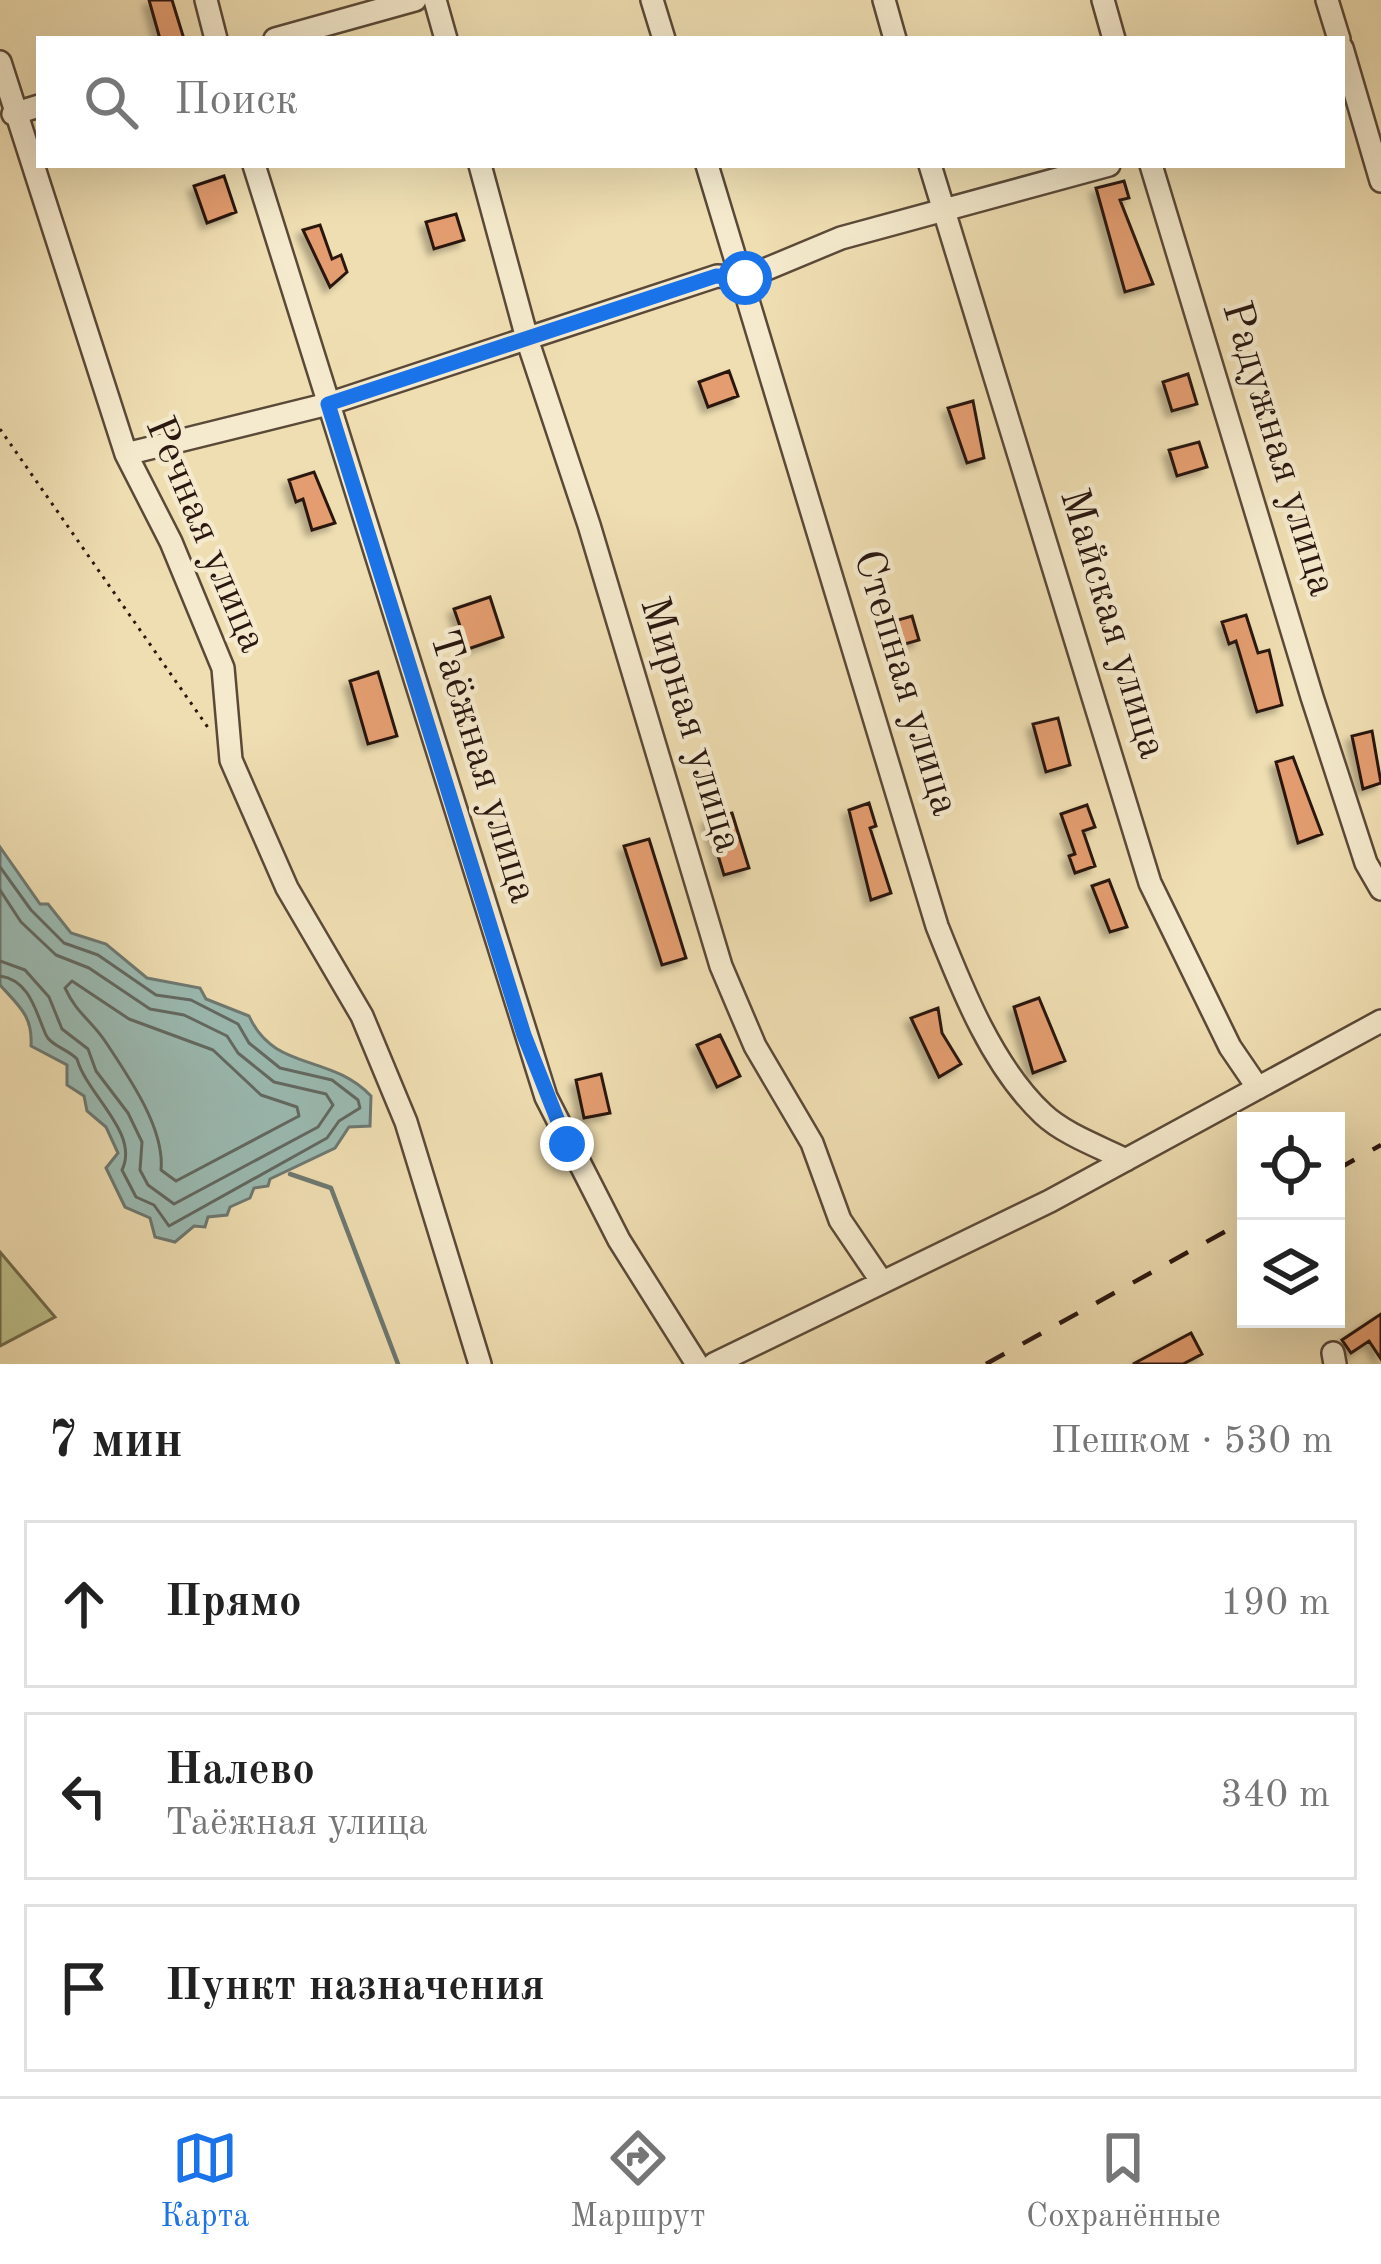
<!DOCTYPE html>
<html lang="ru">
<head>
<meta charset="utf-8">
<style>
	body { margin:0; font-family:"Old Standard TT",serif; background:#f6f6f6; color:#222 }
	.controls { position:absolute; right:36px; bottom:36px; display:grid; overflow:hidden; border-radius:0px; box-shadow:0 12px 48px #0002 }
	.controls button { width:108px; height:108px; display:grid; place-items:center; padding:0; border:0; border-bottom:3px solid #e0e0e0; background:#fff; color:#222; font:60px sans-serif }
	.stop { position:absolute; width:36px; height:36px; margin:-27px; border:9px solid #1a73e8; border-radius:50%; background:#fff }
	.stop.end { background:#1a73e8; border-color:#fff; box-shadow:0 3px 12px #0008 }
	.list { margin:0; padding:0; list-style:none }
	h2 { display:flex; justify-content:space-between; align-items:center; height:156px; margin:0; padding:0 48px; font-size:51px }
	h2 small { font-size:39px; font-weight:400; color:#767676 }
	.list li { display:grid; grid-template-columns:78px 1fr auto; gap:36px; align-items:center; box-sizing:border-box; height:168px; margin:0 24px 24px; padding:0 24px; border:3px solid #e0e0e0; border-radius:0px }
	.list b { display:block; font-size:45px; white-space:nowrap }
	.list p { margin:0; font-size:39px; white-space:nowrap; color:#767676 }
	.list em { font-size:39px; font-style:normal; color:#767676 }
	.icon { flex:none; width:66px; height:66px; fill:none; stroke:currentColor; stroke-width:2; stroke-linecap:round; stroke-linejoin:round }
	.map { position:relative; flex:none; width:1381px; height:1364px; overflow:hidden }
	.search { position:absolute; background:#fff; box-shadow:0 12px 48px #0002; left:36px; right:36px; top:36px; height:132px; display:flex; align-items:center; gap:30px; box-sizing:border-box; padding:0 42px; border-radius:0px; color:#767676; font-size:45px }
	.sheet { height:732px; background:#fff }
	nav { display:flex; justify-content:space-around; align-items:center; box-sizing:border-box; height:168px; border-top:3px solid #e0e0e0; background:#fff; font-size:33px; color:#767676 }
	nav a { display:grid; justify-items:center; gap:6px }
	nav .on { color:#1a73e8 }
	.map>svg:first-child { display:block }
</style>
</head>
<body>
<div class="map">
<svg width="1381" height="1364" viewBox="0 0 1381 1364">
	<defs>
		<filter id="shadow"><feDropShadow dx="-5.5" dy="5.5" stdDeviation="3" flood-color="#0004"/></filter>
	</defs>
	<rect width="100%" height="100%" fill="#efdeb2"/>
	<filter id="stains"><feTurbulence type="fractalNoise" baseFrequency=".00167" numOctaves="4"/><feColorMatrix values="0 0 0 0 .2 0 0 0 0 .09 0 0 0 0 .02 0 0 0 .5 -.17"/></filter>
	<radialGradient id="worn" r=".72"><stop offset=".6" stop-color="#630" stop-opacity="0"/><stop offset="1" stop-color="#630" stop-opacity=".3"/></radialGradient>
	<!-- green -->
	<path fill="#bcc08a" stroke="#736c4d" stroke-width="3" d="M0 1252 55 1317 0 1346Z"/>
	<!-- water -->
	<path fill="#9bbbb3" stroke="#6e7972" stroke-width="3" d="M0 847 40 904H48L71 933 106 944 147 978 200 988 206 999 249 1016C274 1072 330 1053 371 1096L370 1126 349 1127 335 1148 270 1179 268 1186 254 1188 250 1198 230 1207 227 1215 208 1217 205 1227 194 1226 175 1242 155 1237 150 1218 125 1207 106 1168 118 1153 106 1127 87 1111 84 1096 67 1085V1065L31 1046C33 1016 19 1006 0 985Z"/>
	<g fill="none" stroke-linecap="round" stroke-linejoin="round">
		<!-- shore -->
		<path stroke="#626962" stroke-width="3" d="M0 867 31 910 64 943 98 955 156 995 191 1000 238 1024 249 1043 280 1068 332 1080 358 1100 360 1108 339 1121 327 1138 169 1226 154 1205 136 1197 122 1170C140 1133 87 1095 77 1059 69 1050 50 1045 46 1035 36 1013 30 980 0 976
			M0 890 21 922 56 955 89 968 150 1009 184 1015 227 1036 238 1053 274 1082 326 1094 333 1105 318 1127 174 1204 148 1185 140 1170 142 1142 128 1113 96 1071 88 1049 62 1029 49 997 25 970 0 961
			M72 981 129 1019 213 1050 261 1095 297 1107 299 1116 176 1181 161 1170C165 1128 128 1076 105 1041 90 1019 77 1014 65 988Z"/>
		<!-- stream -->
		<path stroke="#6e7972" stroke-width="4.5" d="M290 1174 331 1188 398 1364"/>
	</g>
	<!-- building -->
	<path fill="#e39d70" stroke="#2a1710" stroke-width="3" filter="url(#shadow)" d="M149 0H172L184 39H160Z
		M224 176 236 212 207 223 194 186Z
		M1124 181 1129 198 1120 200 1153 284 1125 292 1096 188Z
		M456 214 464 240 434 249 426 222Z
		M320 225 332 259 341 255 347 272 330 287 303 230Z
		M729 371 738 396 708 407 699 382Z
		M1188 374 1197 404 1172 411 1163 382Z
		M973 401 984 458 967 463 948 408Z
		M1199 442 1207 467 1177 476 1169 450Z
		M314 472 335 523 312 530 303 499 296 502 289 480Z
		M490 597 503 637 468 649 454 609Z
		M1246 615 1258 653 1269 650 1282 705 1257 712 1236 641 1229 644 1222 622Z
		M912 616 919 640 891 648 884 624Z
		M378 672 397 736 368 744 350 681Z
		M1058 718 1070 765 1046 772 1033 724Z
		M1372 731 1381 783 1363 789 1352 736Z
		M1293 757 1322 834 1298 843 1276 762Z
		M869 803 876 826 870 828 891 893 871 900 849 810Z
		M1087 805 1095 827 1083 831 1095 866 1075 873 1069 856 1075 854 1061 814Z
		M732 813 749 868 724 875 707 819Z
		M649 839 686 958 662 965 624 846Z
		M1109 880 1127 927 1110 932 1092 886Z
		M1039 998 1065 1061 1033 1073 1014 1007Z
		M938 1008 942 1033 961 1064 939 1077 911 1018Z
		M720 1035 740 1076 717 1087 697 1045Z
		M601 1074 610 1113 584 1118 576 1080Z
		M1381 1314V1359L1369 1341 1351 1353 1342 1340Z
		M1191 1333 1202 1354 1183 1364H1133Z"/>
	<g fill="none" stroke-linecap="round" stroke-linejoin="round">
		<defs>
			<path id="minor" d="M206 0 216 39
				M435 0 446 39
				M652 0 664 39
				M884 0 895 39
				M1103 0 1114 39
				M1327 0 1339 39
				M275 39 415 0
				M1342 48 1381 181
				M0 62 126 454 171 542 223 668 231 760 287 888 362 1016 406 1122 480 1364
				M13 114 39 106
				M254 165 546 1097 619 1240 697 1364
				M480 165 528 342 589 525 721 966 755 1046 812 1143 840 1220 882 1282
				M707 165 937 926C962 989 992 1066 1043 1114 1064 1134 1100 1147 1126 1160
				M930 165 1150 883 1230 1047 1258 1088
				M1151 165 1312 697 1366 863 1381 889
				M126 454 328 404 717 276 745 278 841 238 1109 165
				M1333 1353 1335 1364
				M714 1364 1050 1201 1381 1021"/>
		</defs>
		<!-- minor casing -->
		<use href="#minor" stroke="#5b4938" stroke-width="26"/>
		<!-- path -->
		<path stroke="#2a1710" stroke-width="3" stroke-dasharray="3 6" stroke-linecap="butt" d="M0 429 209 729"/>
		<!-- minor -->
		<use href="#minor" stroke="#f5eacd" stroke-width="21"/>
		<!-- rail -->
		<path stroke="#2a1710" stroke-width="4.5" stroke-dasharray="21 21" stroke-linecap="butt" d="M1336 1170 1381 1145
			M986 1364 1246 1220"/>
	</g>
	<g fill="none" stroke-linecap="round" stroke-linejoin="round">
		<!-- route -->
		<path stroke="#1a73e8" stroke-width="15" d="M567 1144 524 1035 328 404 716 276 745 278"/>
	</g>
	<g text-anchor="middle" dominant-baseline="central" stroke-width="9" stroke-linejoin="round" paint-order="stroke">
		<!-- street labels -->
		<g font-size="42" fill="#2a1710" stroke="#f5eacd">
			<text transform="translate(1278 449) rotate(73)">Радужная улица</text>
			<text transform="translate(205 535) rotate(67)">Речная улица</text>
			<text transform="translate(1112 624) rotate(73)">Майская улица</text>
			<text transform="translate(905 683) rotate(73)">Степная улица</text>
			<text transform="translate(690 725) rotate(73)">Мирная улица</text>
			<text transform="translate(482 767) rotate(73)">Таёжная улица</text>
		</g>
	</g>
	<rect width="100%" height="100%" filter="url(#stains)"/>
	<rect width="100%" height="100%" fill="url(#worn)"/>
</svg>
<div class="controls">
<button><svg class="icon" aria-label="locate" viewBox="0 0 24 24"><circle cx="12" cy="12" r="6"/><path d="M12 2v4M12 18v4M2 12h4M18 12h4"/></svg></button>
<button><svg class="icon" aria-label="layers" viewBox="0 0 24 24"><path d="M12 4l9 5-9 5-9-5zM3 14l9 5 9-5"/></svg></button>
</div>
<div class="stop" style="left:745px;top:278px"></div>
<div class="stop end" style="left:567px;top:1144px"></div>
<div class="search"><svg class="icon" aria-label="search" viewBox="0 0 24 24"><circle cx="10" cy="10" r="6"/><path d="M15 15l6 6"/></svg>Поиск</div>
</div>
<section class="sheet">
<h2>7 мин<small>Пешком · 530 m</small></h2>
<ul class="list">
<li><svg class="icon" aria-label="ahead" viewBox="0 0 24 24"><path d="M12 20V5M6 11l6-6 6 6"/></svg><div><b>Прямо</b></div><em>190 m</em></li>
<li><svg class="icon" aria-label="left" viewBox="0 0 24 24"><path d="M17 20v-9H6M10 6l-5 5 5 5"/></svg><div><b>Налево</b><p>Таёжная улица</p></div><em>340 m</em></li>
<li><svg class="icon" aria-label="arrive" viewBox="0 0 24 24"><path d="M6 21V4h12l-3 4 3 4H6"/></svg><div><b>Пункт назначения</b></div></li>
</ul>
</section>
<nav>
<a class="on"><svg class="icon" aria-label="map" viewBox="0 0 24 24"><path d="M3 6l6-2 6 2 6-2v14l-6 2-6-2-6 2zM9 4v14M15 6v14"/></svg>Карта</a>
<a><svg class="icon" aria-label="directions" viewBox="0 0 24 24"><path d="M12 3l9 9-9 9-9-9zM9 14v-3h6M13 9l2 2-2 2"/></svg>Маршрут</a>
<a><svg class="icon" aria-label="saved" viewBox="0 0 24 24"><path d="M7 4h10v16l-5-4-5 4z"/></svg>Сохранённые</a>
</nav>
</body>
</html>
